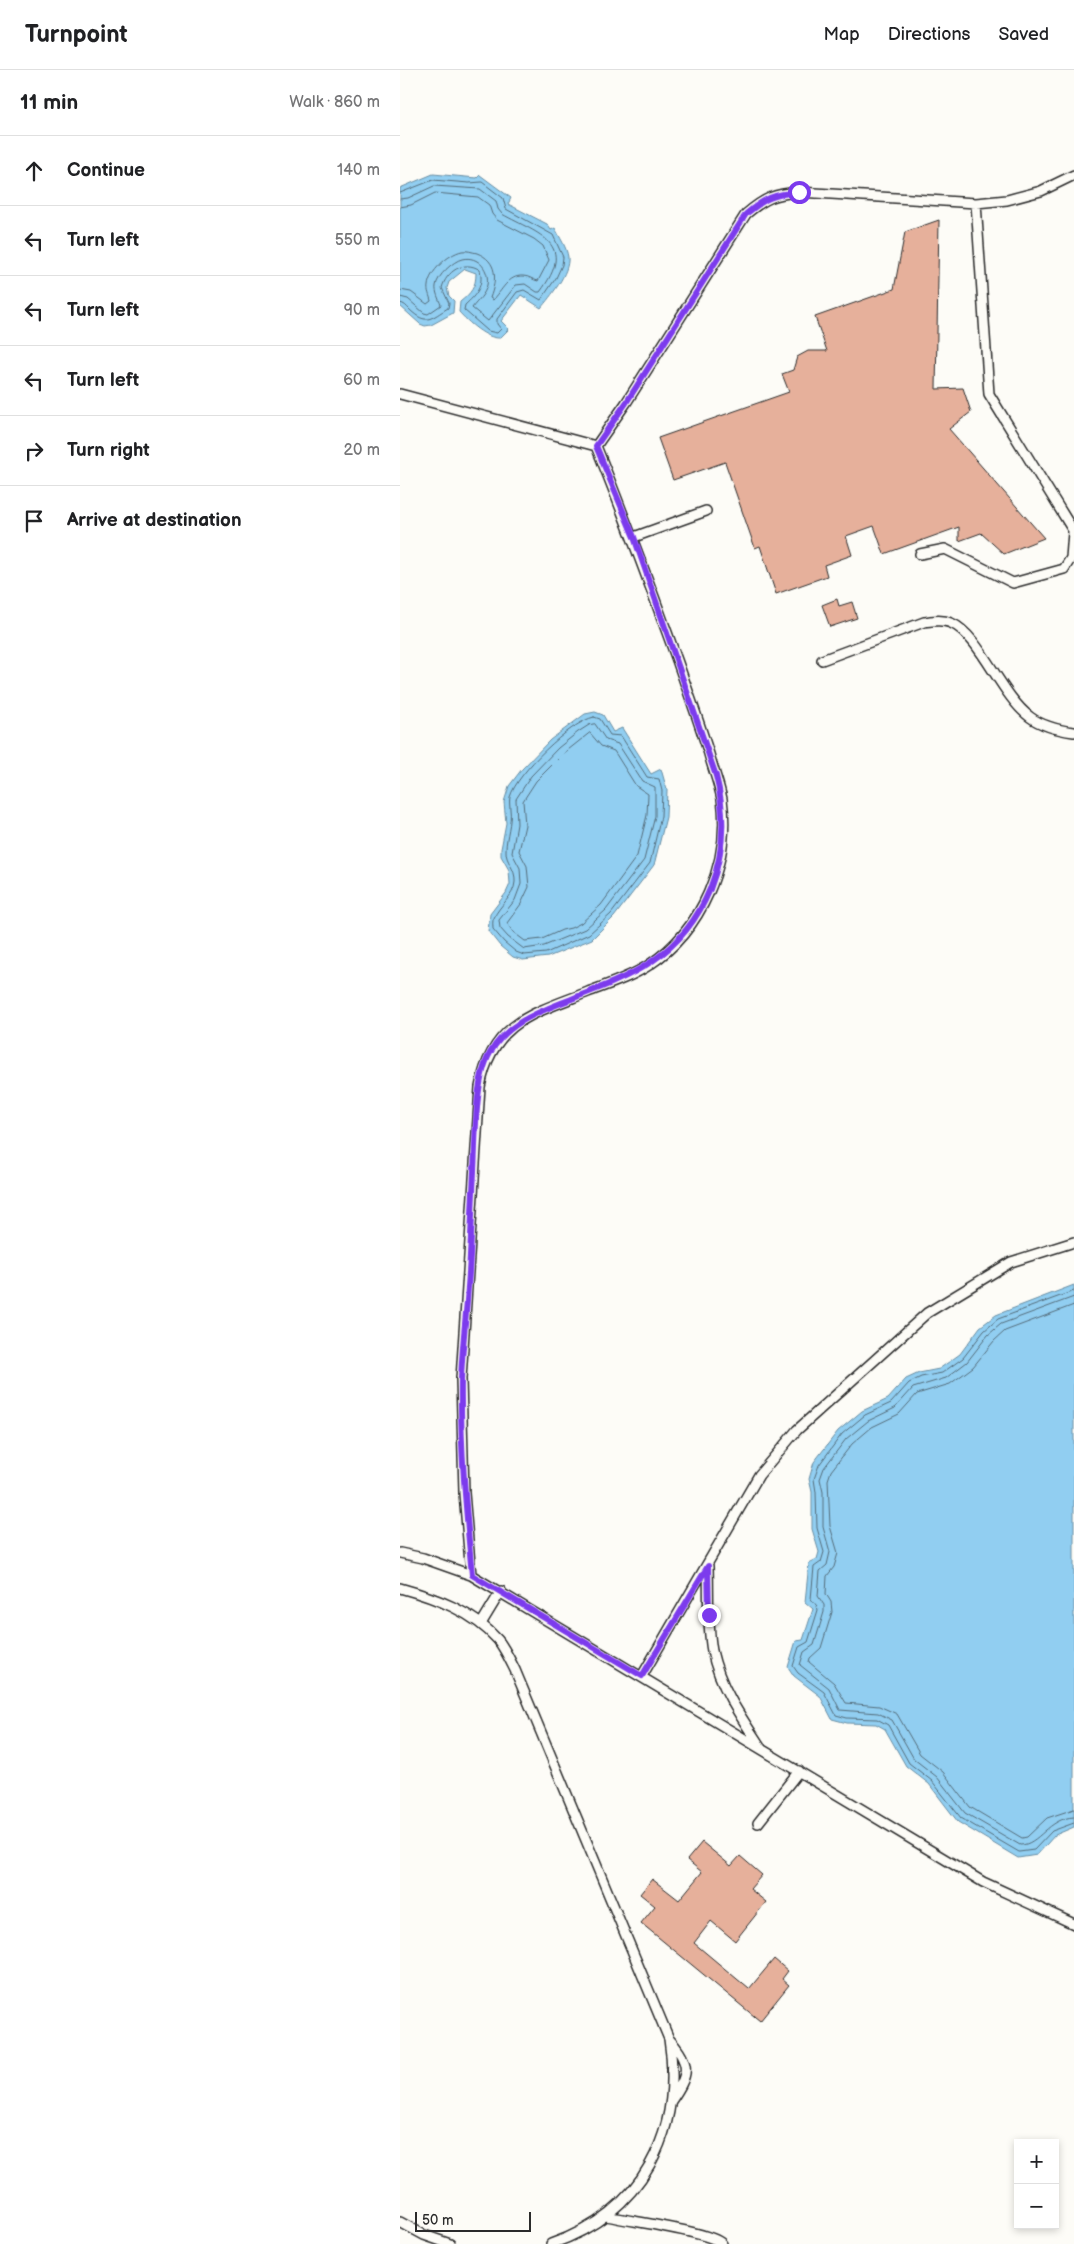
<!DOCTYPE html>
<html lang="en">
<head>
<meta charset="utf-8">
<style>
	body { margin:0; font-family:"Balsamiq Sans",sans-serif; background:#f6f6f6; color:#202124 }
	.controls { position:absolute; right:15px; bottom:15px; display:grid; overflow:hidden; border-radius:0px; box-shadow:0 2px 8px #0003 }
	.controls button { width:45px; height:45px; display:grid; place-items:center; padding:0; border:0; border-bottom:1px solid #e0e0e0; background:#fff; color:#202124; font:25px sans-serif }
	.scale { position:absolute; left:15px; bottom:12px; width:116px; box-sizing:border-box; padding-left:5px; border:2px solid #2b2b2b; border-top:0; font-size:14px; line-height:18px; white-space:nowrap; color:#2b2b2b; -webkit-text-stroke:4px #fdfcf7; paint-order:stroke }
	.stop { position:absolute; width:15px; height:15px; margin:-11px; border:4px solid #7c3aed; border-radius:50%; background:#fff }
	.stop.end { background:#7c3aed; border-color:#fff; box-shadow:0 1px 5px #0008 }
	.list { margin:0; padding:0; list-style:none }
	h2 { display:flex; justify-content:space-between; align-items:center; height:65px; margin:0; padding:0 20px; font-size:21px }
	h2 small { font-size:16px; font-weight:400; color:#757577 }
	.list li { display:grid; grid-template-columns:32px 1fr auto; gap:15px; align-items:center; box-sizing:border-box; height:70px; padding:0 20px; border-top:1px solid #e0e0e0 }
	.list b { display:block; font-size:19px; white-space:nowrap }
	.list em { font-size:16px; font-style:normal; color:#757577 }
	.icon { flex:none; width:28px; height:28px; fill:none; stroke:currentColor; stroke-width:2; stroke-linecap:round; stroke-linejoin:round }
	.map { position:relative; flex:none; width:674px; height:2174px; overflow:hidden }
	header { display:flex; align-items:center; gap:30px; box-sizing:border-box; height:70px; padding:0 25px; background:#fff; border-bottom:1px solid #e0e0e0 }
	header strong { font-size:24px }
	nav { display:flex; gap:28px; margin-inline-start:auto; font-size:18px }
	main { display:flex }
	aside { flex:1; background:#fff }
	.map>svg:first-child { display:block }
</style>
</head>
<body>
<header>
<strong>Turnpoint</strong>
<nav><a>Map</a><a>Directions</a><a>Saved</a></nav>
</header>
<main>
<aside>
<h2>11 min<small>Walk · 860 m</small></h2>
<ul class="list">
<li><svg class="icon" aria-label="ahead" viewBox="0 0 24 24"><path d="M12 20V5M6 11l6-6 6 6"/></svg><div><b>Continue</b></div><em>140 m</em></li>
<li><svg class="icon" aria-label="left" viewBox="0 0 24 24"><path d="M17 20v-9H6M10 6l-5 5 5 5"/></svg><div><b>Turn left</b></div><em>550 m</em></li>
<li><svg class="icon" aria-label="left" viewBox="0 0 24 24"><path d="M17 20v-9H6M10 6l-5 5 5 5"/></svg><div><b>Turn left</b></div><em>90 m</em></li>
<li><svg class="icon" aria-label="left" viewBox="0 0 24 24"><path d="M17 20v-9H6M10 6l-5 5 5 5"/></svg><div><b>Turn left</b></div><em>60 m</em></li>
<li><svg class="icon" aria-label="right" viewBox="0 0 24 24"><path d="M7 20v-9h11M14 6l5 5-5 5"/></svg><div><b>Turn right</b></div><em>20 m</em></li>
<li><svg class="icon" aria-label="arrive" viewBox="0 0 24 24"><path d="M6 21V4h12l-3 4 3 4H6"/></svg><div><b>Arrive at destination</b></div></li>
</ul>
</aside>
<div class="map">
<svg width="674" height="2174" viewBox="0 0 674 2174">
	<rect width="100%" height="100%" fill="#fdfcf7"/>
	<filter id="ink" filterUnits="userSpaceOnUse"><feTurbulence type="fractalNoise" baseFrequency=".02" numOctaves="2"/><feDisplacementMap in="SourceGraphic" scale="10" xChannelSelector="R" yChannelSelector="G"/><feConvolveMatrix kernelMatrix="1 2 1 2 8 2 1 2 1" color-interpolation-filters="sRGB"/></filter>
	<g filter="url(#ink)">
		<!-- water -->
		<path fill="#91cef1" stroke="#688da2" d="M33 104 77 108 80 105 111 128 108 134 147 154 151 160 155 158C159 166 167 178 168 187 170 203 150 227 141 238L121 225 101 251 109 259 100 268C86 269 68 252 59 242L60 232C71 223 76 217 76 203L65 199 49 212 47 218 49 226 54 231 53 243 31 255 25 256 20 254 0 236V118Z
			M195 642 203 645 213 662 222 658 251 704 261 699 267 720 266 747 254 795 214 847 192 869 148 887 123 890 113 887 100 876 88 861 90 844 106 823 110 814 109 800 101 786V779L106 753 104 732 109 716 122 699 150 670 185 644Z
			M674 1215V1757L655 1765 637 1785 618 1788 558 1752 529 1714 506 1696 485 1659 476 1654 447 1653 432 1649 420 1626 394 1606 388 1597 396 1571 403 1570 413 1539 405 1532 409 1493 417 1489 419 1482 412 1459V1422L409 1409 414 1392 438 1361 462 1341 488 1329 506 1309 519 1303 539 1299 560 1284 580 1257 596 1245Z"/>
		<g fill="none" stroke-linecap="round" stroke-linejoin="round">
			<!-- shore -->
			<path stroke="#546c7a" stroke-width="1" d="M0 123 33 110 69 113 82 112 103 128 106 139 153 165 163 187 162 195 156 208 141 230 124 220 117 222 97 249V254L101 259 97 263 88 261 64 240 65 235C76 225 84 216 80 200 64 189 46 202 42 218L49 233 48 238C31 248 27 256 10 240 6 236 5 234 0 233
				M0 129 8 128 34 116 80 119 96 131 98 139 102 144C140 165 177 173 140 222H137L125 214 116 215 88 251 72 238C77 231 85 225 87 215 90 201 79 185 62 189 53 191 37 206 36 216 35 222 39 229 41 235L28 244 24 243 8 229 0 227
				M0 137 11 135 35 123 78 127 89 135 92 144 97 150 134 169 143 176 149 190 138 211C133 210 129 206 123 206 108 205 102 221 93 230L90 228C97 210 98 191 77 183 72 182 67 180 62 181 48 184 29 202 28 216 27 221 30 226 31 231L27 234 11 222 0 220
				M194 647 200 649 210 665 221 666 247 707 259 709 262 721 261 746 250 793 211 844 189 864 146 883 124 885 116 882 104 872 93 859C93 855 92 851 94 848 99 835 114 827 115 812 116 798 105 792 106 780 106 766 112 753 110 739 110 735 109 731 110 727 117 703 170 652 194 647Z
				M195 654 206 670 218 674 242 711 255 717V746L244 790 206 840 185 859 144 876 124 879 108 867 100 858 99 850 115 830 121 814 120 798 112 783 117 754 116 729 131 706 158 678 178 662 189 655Z
				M190 663 201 676 214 681 236 716 248 724 247 745 237 786 201 835 181 853 171 858 162 860 142 869 125 871 113 862 107 853 121 834 129 817 127 796 119 781 125 755 123 731 136 711 163 684Z
				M674 1221 598 1249 584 1261 563 1288 542 1303 521 1307 509 1313 491 1333 465 1345 442 1364 419 1395 414 1409 416 1422 417 1458 424 1482 421 1492 414 1497 411 1529 417 1536 418 1540 408 1572 399 1577 393 1596 398 1603 424 1622 436 1645 447 1648 477 1649 488 1655 509 1693 532 1711 561 1748 619 1782 634 1780 652 1761 674 1753
				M674 1227 601 1254 588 1265 567 1292 546 1308 513 1318 495 1338 468 1351 446 1369 424 1398 420 1409 423 1422V1457L430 1482 427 1495 420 1501 418 1526 424 1535V1542L414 1575 404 1582 400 1595 429 1618 440 1640 478 1643 492 1650 514 1689 537 1707 565 1743 620 1775C639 1775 648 1748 674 1747
				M674 1235 605 1261 594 1271 573 1297 550 1314 517 1324 499 1344 472 1357 452 1374 431 1401 428 1410 430 1456 438 1483 434 1497 427 1506 426 1524 431 1532 432 1542 421 1578 410 1588 409 1592 434 1613 446 1633 479 1636 497 1644 520 1684 543 1702 570 1737 622 1768 627 1767 647 1748 674 1739"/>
		</g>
		<!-- building -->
		<path fill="#e6b09b" stroke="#2b2b2b" d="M539 150 536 319 563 318 571 342 549 359 644 468 604 484 581 463 559 471V457L484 484 474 456 446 466 452 485 424 495 427 506 376 524 360 476 355 478 325 392 273 410 258 368 389 322 382 304 393 300 397 287 408 281H427L415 247 494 219 505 162Z
			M437 529 439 536 452 532 457 548 430 557 422 535Z
			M302 1772 331 1796 340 1786 362 1805 350 1819 366 1832 335 1871 311 1851 294 1873 349 1919 374 1889 388 1901 382 1909 389 1915 360 1951 241 1853 255 1836 240 1824 252 1809 279 1830 302 1802 287 1790Z"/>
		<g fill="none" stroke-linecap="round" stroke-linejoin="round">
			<defs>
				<path id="service" d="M576 133 589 324 674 462
					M0 324 196 376
					M196 376 226 333 346 144C365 128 374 124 399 122L576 133 607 130 641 121 674 105
					M234 467 306 441
					M520 484 545 479 613 513 664 499 671 488 673 462
					M422 590 524 552C532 551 542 549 551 553 580 565 601 626 630 647 642 656 659 660 674 662
					M0 1483 23 1488 71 1505 583 1812 674 1854
					M308 1496C309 1524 307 1554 312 1581 320 1617 340 1646 360 1676
					M71 1505 64 1423 61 1309 80 1017C92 952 134 943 188 922 209 914 231 907 249 895 302 860 331 792 322 729 319 714 313 699 309 684 299 652 288 621 277 590 251 518 225 447 196 376
					M0 1518C36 1528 72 1541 98 1570 105 1579 110 1590 115 1600L269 1969C284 2062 242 2143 151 2174
					M81 1554 101 1521
					M242 1606 359 1405 397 1360 527 1243 611 1192 674 1172
					M358 1753 399 1701
					M269 1969C292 1994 289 2005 271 2031
					M207 2146C228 2151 312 2162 322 2174
					M0 2152 24 2165 50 2174"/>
			</defs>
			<!-- service casing -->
			<use href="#service" stroke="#2b2b2b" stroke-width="12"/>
			<!-- service -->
			<use href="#service" stroke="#fdfcf7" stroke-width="9"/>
		</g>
	</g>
	<g fill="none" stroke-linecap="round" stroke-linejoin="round" filter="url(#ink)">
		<!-- route -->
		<path stroke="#7c3aed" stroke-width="6" d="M309 1545 308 1496 242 1606 72 1505C66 1440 60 1375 61 1310 62 1279 66 1248 68 1217 71 1179 72 1140 74 1101 76 1068 74 1011 90 983 105 956 133 944 161 933 226 908 281 890 310 819 325 781 326 745 316 706L234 467 196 376 226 333 346 144C365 128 374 124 399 122"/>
	</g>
</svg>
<div class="controls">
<button>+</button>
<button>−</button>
</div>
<div class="scale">50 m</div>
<div class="stop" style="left:399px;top:122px"></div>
<div class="stop end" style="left:309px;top:1545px"></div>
</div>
</main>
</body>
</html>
